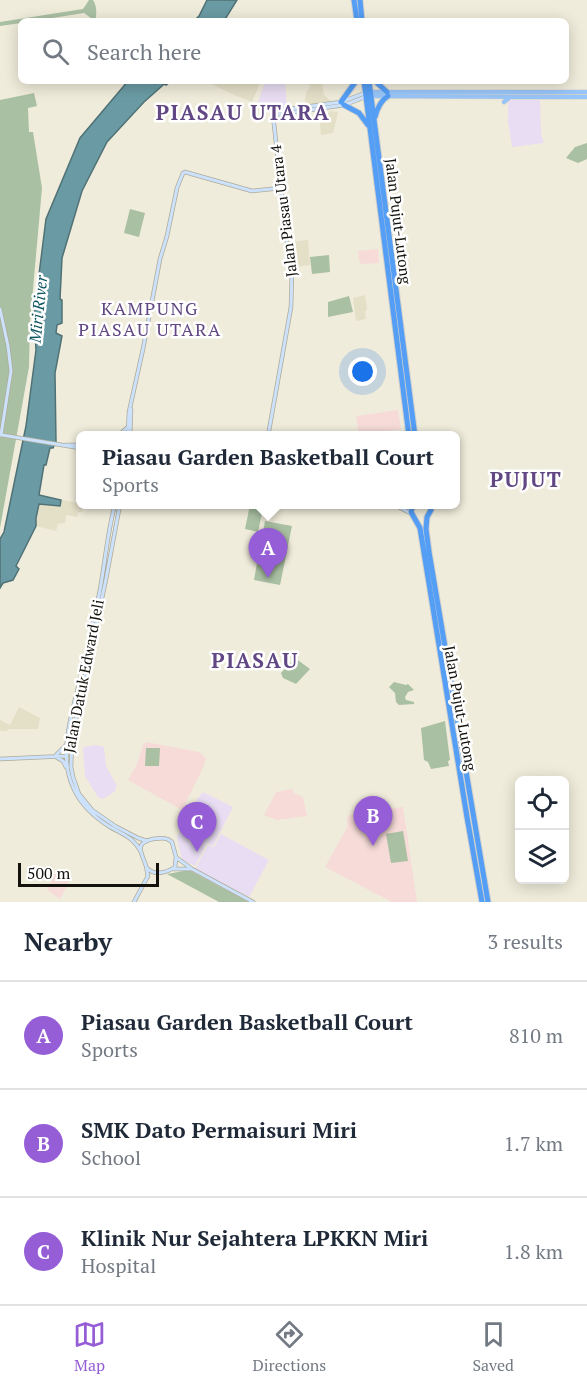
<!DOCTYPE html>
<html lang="en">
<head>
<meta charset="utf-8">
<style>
	body { margin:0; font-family:"PT Serif",serif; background:#f2f2f3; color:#1f2937 }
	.controls { position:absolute; right:18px; bottom:18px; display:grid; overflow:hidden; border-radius:9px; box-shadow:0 3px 15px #0003 }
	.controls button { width:54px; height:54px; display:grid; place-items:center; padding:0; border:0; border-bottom:2px solid #e0e1e3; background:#fff; color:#1f2937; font:30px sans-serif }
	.scale { position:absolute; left:18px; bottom:15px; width:141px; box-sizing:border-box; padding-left:6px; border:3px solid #13120c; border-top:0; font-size:16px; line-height:21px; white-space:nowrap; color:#13120c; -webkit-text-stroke:4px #fff; paint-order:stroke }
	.you { position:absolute; left:363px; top:372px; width:21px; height:21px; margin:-15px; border:4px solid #fff; border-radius:50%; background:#1a73e8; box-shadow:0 0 0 9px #1a73e833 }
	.badge { display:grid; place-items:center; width:39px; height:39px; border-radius:50%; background:#955ed6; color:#fff; font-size:20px; font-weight:700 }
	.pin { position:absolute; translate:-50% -50px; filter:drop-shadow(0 2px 3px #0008) }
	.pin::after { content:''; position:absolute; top:32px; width:21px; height:18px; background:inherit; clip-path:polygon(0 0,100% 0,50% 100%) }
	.popup { position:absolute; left:76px; top:431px; width:384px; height:78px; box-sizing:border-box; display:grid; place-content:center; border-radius:9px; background:#fff; filter:drop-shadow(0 2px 4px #0005); font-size:20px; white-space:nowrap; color:#747a83 }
	.popup b { font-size:22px; color:#1f2937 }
	.popup::after { content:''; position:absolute; left:50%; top:100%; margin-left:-12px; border:12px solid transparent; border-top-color:#fff }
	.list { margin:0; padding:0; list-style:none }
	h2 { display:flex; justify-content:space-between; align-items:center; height:78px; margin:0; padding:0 24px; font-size:26px }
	h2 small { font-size:20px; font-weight:400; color:#747a83 }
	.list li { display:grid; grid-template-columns:39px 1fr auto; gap:18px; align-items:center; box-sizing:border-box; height:108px; padding:0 24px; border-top:2px solid #e0e1e3 }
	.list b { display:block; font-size:22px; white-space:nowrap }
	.list p { margin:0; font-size:20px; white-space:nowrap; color:#747a83 }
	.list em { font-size:20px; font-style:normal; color:#747a83 }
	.icon { flex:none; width:33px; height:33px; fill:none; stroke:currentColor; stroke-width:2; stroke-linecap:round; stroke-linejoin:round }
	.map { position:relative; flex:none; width:587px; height:902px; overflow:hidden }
	.search { position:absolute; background:#fff; box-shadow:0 3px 15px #0003; left:18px; right:18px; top:18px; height:66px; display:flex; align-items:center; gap:15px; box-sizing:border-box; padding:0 21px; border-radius:9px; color:#747a83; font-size:22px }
	.sheet { height:402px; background:#fff }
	nav { display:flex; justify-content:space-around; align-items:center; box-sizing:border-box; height:84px; border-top:2px solid #e0e1e3; background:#fff; font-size:16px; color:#747a83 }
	nav a { display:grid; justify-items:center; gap:3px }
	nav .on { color:#955ed6 }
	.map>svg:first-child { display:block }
</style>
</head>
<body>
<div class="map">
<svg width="587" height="902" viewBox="0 0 587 902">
	<rect width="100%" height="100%" fill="#f0ecdb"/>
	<!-- commercial -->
	<path fill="#e8ddf2" d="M265 81H285L287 107 270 109 257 106Z
		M508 100H540L541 134 544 143 512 147 508 121Z
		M96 745 104 747 106 766 117 786 114 792 103 799 98 797 85 776 83 750 84 747Z
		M203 792 233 807 213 846 207 843 195 866 182 860 177 837 197 799Z
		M221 834 269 860 249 897 195 869 208 845 214 847Z"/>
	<!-- built -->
	<path fill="#e4dfc7" d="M205 81H262L259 85 252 102 232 94Z
		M309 81H318L322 83 324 95 331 101 309 104 305 103 306 92 311 86 307 84Z
		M330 111 338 112 333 133 321 135 320 124Z
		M308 240 310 265 295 267 290 242Z
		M365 295 367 310 365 311 366 319 356 321 353 298Z
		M61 500 80 503 83 507 82 512H78L77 517 66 515 65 523 58 524 56 531 36 526V518L39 504 59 506Z
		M19 707 40 718 38 729H8L7 731H0V720L10 725Z"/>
	<!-- education -->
	<path fill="#f6dbd8" d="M378 249 379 263 361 264 359 260 358 251Z
		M398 410 401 429 359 435 356 416Z
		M146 742 199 752 206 758 203 768 182 810 128 780 137 764 143 745Z
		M292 789 294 793 303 797 307 816 277 820 264 815 276 792Z
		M403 807 417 902H392L325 867 348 826 347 818 350 815Z
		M56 872 70 880 60 899 47 890Z"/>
	<!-- green -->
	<path fill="#aac0a3" d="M89 0H93C97 6 97 14 95 21L84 13 33 21H21V23L0 26V22L83 9Z
		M34 93 37 106 28 108 29 132H33L42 188 30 323 29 367 0 528V100Z
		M587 143V159L578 163 566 158 575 147Z
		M130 209 145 213 139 237 124 233Z
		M329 255 330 272 312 274 310 257Z
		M349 296 353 312 328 317V302Z
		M250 505 263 508 258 532 245 529Z
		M265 521 292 526 287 550 261 544Z
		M260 546 287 551 280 585 254 580Z
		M295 658 310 669 296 684 283 678 281 673Z
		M394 682 406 685 408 684 414 690 408 692 405 697 406 700 414 702V704L399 705 396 702 395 693 389 687Z
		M445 721 450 760 448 761 449 766 431 769 428 762 424 760 421 728Z
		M146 748H160L159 766H145Z
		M403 831 408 861 391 863 386 834Z
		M189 870 249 902H219L167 874Z"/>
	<!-- water -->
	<path fill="#6a9ba4" stroke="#507276" stroke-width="1.5" d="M207 0H237L224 21H194L199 16Z
		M128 81H171L166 85 164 84 162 86 144 102 107 142 82 191 62 258 60 299 62 300V323L57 325 56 333 62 336 55 373 56 442 53 448H50L46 465H44L39 495 61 500 60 506 39 504 36 518V526L16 566 19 569 13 580 3 583 0 588V539L4 532 26 426 36 350 34 314 46 219 80 138Z"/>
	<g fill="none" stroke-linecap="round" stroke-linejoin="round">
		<defs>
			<path id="secondary" d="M273 115 275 111 341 102 365 93
				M274 115 344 105 365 97
				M0 309 8 346 11 371 1 435
				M2 435 80 448
				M118 436 128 427
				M128 436 129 412 143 349 160 259 167 236 177 188 183 173 185 172 252 191 281 188
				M130 436 131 409
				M268 436 291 307 292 271 287 242 273 115
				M66 445H80
				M115 504C107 534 105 565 99 595 93 623 86 651 80 680 72 713 58 754 73 787 80 804 94 817 110 827 124 835 133 837 141 852
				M120 504 106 579 72 738 71 767 73 777 79 794 92 810 115 826 138 838 147 841
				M393 504 412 514
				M56 755 66 745
				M56 757 63 761 66 767
				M0 759 66 756
				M177 858 192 869 253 902
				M147 868C154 876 166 873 175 867L176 857 172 842C166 837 161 838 153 839 133 843 142 853 146 866 147 868 147 874 148 876
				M173 869H190
				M134 902 148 876"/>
			<path id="primary" d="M369 92H587
				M369 96 587 97
				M504 102 510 97"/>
			<path id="highway" d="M354 0 357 21
				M360 0 362 21
				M364 81 409 436
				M369 81 415 436
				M375 81 387 92
				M341 102 356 81
				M344 105 359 113 368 125
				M375 117C377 109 380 101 388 96
				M413 504 411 512 420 528 467 817 482 902
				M430 504 431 510 427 517 426 529 429 552 488 902"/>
		</defs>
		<!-- secondary casing -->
		<use href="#secondary" stroke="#aeab9a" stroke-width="4.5"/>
		<!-- primary casing -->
		<use href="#primary" stroke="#d0d0ce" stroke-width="5"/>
		<!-- highway casing -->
		<use href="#highway" stroke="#d0d0ce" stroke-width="7"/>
		<!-- secondary -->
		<use href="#secondary" stroke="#cce2fc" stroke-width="3"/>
		<!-- primary -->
		<use href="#primary" stroke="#98c5f9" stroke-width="4"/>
		<!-- highway -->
		<use href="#highway" stroke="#549ef5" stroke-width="5"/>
	</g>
	<g text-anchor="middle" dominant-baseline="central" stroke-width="5" stroke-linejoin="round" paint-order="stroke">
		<!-- street labels -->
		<g font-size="15" fill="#13120c" stroke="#fff">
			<text transform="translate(283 211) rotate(-97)">Jalan Piasau Utara 4</text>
			<text transform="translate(399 221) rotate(83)">Jalan Pujut-Lutong</text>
			<text transform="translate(83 676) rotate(-79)">Jalan Datuk Edward Jeli</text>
			<text transform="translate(461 708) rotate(80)">Jalan Pujut-Lutong</text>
		</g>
		<!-- water labels -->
		<g font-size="16" font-style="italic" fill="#0c545f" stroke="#fff">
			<text transform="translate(38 309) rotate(-84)">Miri River</text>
		</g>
		<!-- quarter labels -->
		<g font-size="18" letter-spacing="1.5" fill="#614783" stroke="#fff">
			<text x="150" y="308">KAMPUNG<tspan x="150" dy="21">PIASAU UTARA</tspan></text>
		</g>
		<!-- district labels -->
		<g font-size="21" font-weight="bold" letter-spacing="1.5" fill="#614783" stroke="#fff">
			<text x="243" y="112">PIASAU UTARA</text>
			<text x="526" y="479">PUJUT</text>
			<text x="255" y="660">PIASAU</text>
		</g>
	</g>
</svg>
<div class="controls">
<button><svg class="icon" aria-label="locate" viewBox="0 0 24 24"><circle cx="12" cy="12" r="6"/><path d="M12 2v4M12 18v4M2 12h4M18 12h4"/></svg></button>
<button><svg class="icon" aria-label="layers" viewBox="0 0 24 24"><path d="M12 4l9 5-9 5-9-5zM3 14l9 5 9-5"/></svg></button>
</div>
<div class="scale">500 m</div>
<div class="you"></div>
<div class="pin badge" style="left:268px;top:578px">A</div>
<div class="popup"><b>Piasau Garden Basketball Court</b>Sports</div>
<div class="pin badge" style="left:373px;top:846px">B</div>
<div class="pin badge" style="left:197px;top:852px">C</div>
<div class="search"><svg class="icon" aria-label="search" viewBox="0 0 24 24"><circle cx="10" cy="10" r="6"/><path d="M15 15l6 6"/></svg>Search here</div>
</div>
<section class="sheet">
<h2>Nearby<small>3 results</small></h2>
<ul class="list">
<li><span class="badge">A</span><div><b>Piasau Garden Basketball Court</b><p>Sports</p></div><em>810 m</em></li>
<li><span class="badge">B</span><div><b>SMK Dato Permaisuri Miri</b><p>School</p></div><em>1.7 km</em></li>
<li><span class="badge">C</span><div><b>Klinik Nur Sejahtera LPKKN Miri</b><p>Hospital</p></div><em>1.8 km</em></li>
</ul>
</section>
<nav>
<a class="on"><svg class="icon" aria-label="map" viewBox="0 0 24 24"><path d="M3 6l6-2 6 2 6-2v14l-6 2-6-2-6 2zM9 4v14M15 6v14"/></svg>Map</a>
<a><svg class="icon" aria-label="directions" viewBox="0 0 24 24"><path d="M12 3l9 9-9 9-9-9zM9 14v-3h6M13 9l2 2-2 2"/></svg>Directions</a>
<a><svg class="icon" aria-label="saved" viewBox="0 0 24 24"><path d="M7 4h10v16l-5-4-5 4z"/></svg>Saved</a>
</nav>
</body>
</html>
